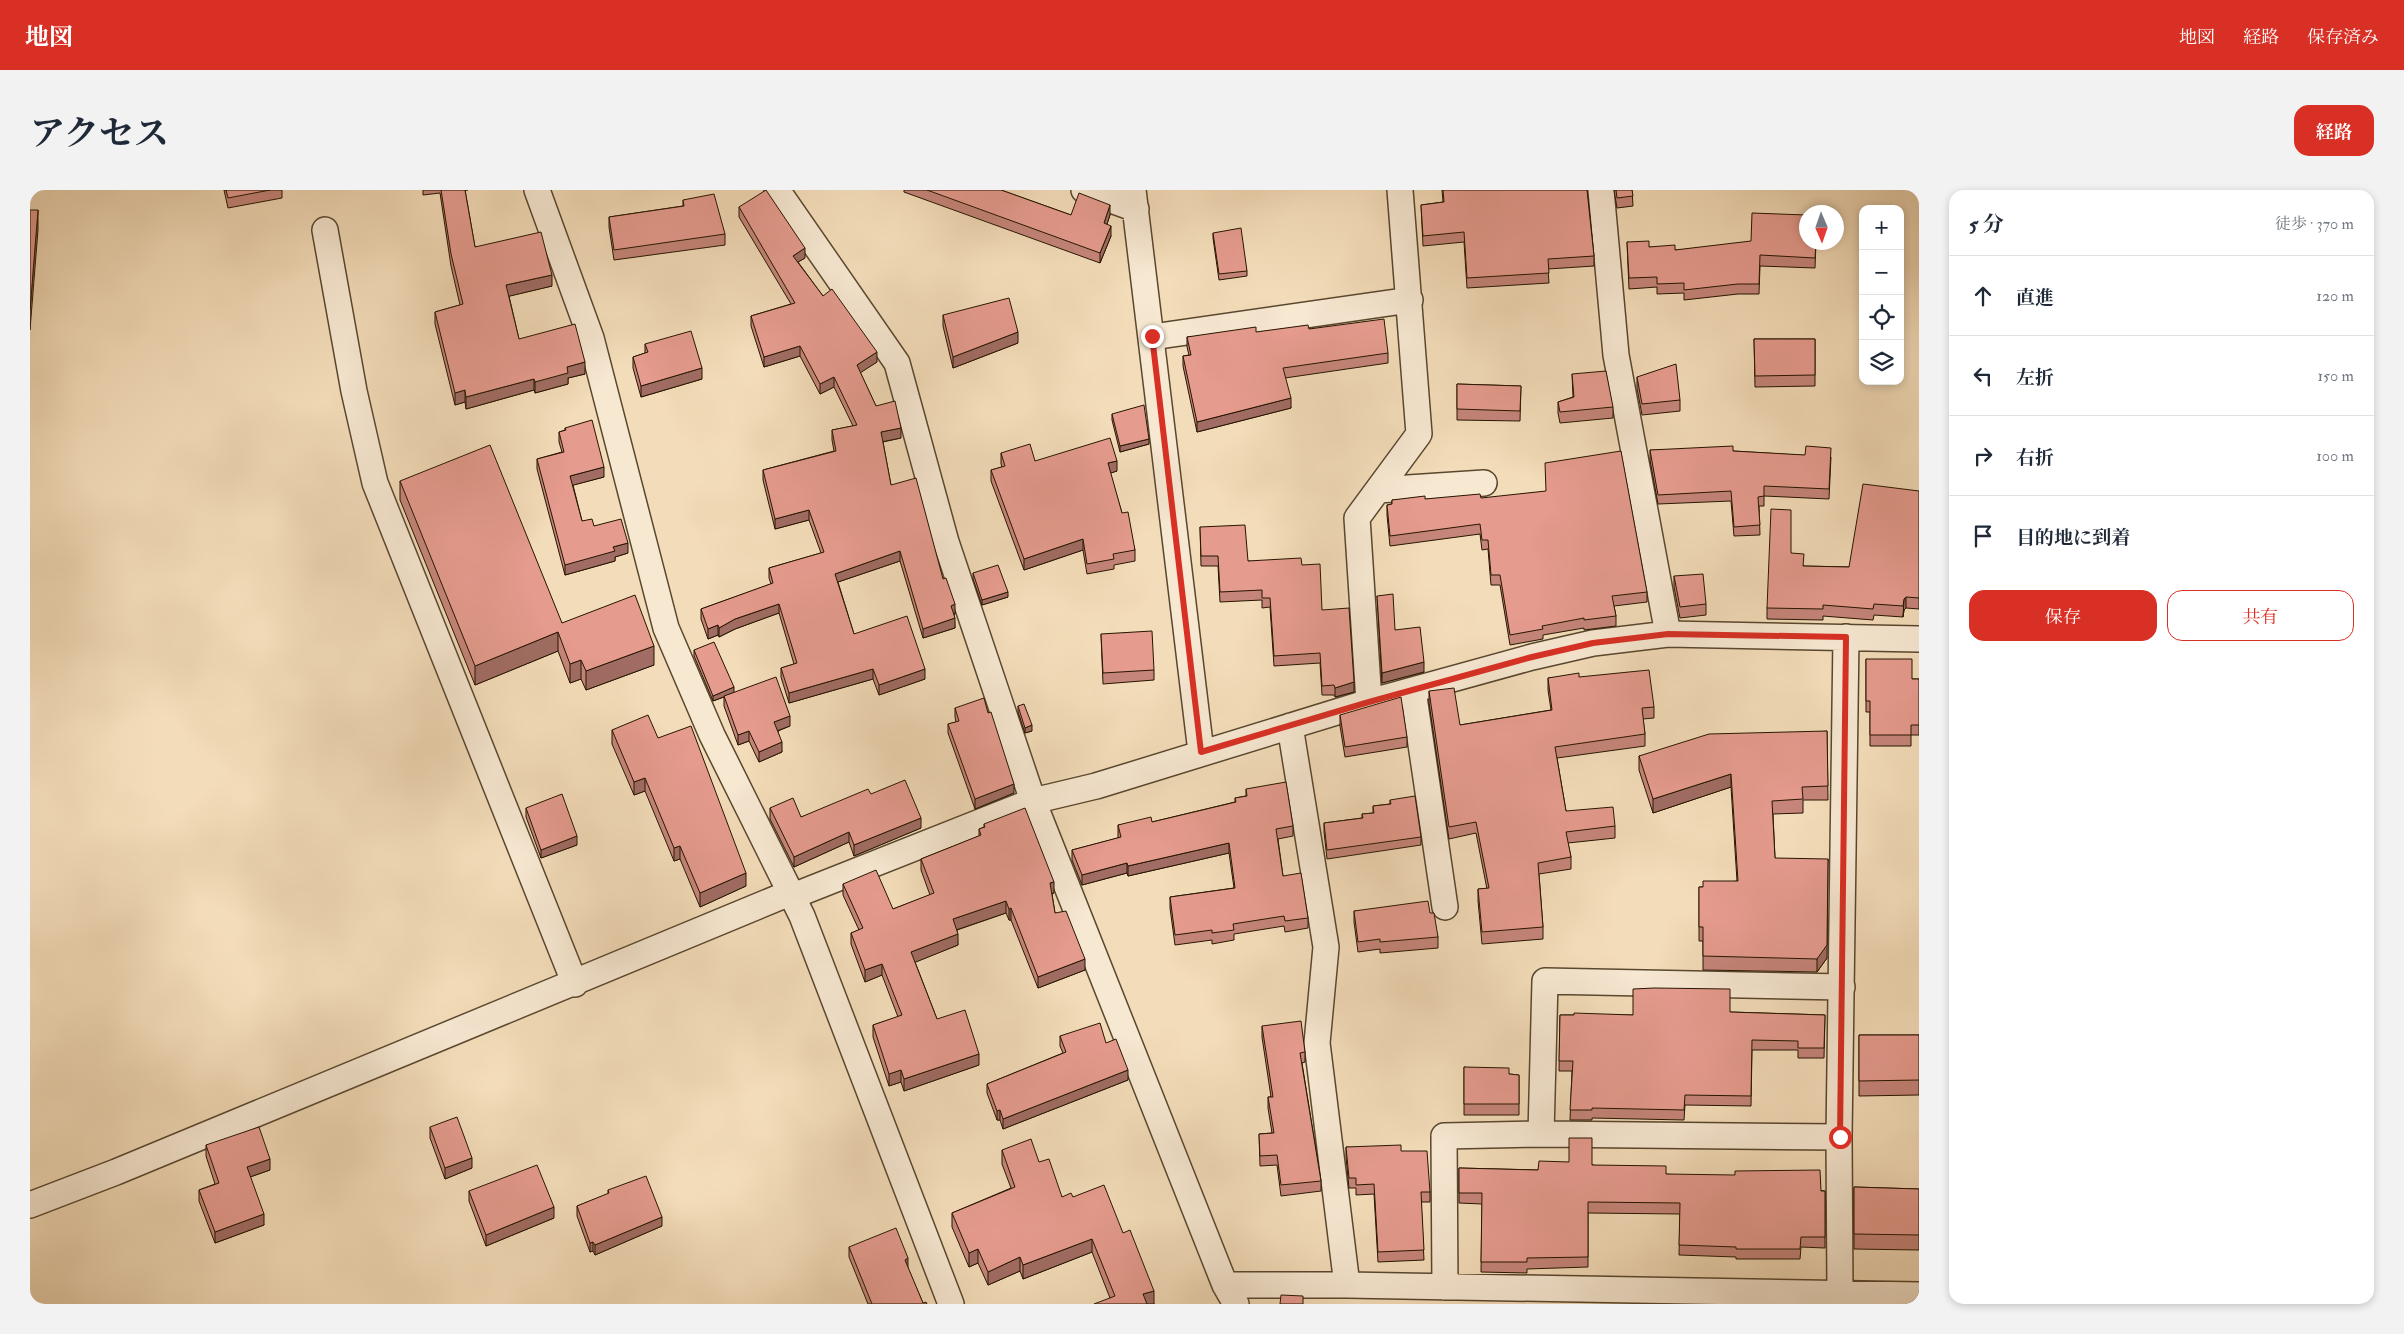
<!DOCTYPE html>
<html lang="ja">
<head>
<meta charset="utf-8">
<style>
	body { margin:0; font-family:"IM FELL Double Pica","Noto Serif JP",serif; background:#f2f2f3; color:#1f2937 }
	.controls { position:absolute; right:15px; top:15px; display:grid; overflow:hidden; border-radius:10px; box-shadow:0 2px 8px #0003 }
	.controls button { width:45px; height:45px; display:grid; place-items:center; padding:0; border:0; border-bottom:1px solid #e0e1e3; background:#fff; color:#1f2937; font:25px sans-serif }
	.compass { position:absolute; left:1769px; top:15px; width:45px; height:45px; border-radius:50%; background:#fff; box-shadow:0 2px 8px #0003; rotate:178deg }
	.stop { position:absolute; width:15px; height:15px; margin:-11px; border:4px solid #d93025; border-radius:50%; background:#fff }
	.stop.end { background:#d93025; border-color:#fff; box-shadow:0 1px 5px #0008 }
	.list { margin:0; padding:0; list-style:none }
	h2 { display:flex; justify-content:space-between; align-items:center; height:65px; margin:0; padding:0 20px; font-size:21px }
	h2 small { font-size:16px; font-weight:400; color:#747a83 }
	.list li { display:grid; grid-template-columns:32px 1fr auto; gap:15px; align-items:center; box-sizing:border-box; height:80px; padding:0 20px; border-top:1px solid #e0e1e3 }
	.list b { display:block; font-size:19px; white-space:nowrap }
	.list em { font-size:16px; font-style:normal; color:#747a83 }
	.actions { display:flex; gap:10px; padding:15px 20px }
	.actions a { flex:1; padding:11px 0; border:1px solid #d93025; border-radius:15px; text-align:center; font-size:18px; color:#d93025 }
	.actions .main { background:#d93025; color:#fff }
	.icon { flex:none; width:28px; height:28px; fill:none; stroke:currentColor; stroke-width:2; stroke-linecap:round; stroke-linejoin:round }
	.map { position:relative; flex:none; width:1889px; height:1114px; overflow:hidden; border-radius:15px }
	header { display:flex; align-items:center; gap:30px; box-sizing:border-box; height:70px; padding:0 25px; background:#d93025; color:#fff }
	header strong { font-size:24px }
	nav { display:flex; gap:28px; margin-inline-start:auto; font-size:18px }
	.intro { display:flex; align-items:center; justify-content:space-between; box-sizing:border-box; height:120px; padding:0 30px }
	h1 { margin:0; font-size:35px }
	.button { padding:12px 22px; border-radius:15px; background:#d93025; color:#fff; font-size:18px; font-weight:700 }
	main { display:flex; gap:30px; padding:0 30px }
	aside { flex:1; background:#fff; border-radius:15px; box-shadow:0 2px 8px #0003 }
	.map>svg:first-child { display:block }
</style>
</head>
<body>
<header>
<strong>地図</strong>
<nav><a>地図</a><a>経路</a><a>保存済み</a></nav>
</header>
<div class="intro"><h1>アクセス</h1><a class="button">経路</a></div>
<main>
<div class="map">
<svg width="1889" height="1114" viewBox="0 0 1889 1114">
	<rect width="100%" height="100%" fill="#f3dcb9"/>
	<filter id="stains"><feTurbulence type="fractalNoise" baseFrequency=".004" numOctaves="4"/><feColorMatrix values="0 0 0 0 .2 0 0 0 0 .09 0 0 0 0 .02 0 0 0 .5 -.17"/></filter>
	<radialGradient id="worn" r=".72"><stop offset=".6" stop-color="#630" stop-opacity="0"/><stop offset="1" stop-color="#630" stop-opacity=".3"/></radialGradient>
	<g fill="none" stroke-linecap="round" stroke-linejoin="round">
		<defs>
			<path id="street" d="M507 0 561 148 636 438 682 545 772 726 921 1114
				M747 0 867 173 916 352 1003 611 1195 1095 1206 1114
				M1054 0 1106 19
				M1103 0 1171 562
				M1571 0 1586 165 1638 444
				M295 40 324 201 345 293 545 794
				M1122 147 1380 110
				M1348 300 1454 293
				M1383 500 1415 717
				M1339 512 1327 328 1389 244 1370 0
				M1260 536 1296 757 1287 853 1317 1095
				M763 706 1003 611 1066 596 1339 512 1502 467 1563 453 1638 444 1889 449
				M1511 944 1515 791 1812 797
				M0 1015 86 982 762 702
				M1195 1095H1317L1889 1105
				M1415 1097 1414 946 1511 944 1809 947
				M1810 1103 1809 947 1816 447"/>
		</defs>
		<!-- street casing -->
		<use href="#street" stroke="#59472e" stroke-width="28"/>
		<!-- street -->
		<use href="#street" stroke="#f7e8d2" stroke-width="25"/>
	</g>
	<!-- wall -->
	<path fill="#c5857a" stroke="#261500" d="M194 0H252V8L198 18Z
		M393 0H438H435L445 57 522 96 479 106 489 149 555 184 538 188V194L505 203 504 200 436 219 435 212 425 215 405 134V122L430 115 421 76 410 3 393 5Z
		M874 0H971L1041 25H1080L1077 34 1081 46 1070 73 874 2Z
		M1412 0H1557L1564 66V76L1518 79 1519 93 1437 98 1434 52 1393 56 1391 15 1413 12Z
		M1584 0H1602L1603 16 1587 18Z
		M653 10 695 44V55L584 70 579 37V27L653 16Z
		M709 17 775 68 768 72 793 106 847 172 830 182 846 216 871 248 853 252 861 295 913 389 925 424H924L925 438 893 448 870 371 808 392 824 444 895 489 849 505 843 489 759 513 751 487V478L764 474 749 423 705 439 689 447 688 445 678 449 671 429V419L741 394 739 388V378L791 363 779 330 745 339 733 290V280L804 261 802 250V240L823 236 804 197 790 204 770 166 734 177 721 136V126L761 114 709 27Z
		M1183 43 1217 81V86L1189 90 1183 48Z
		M1597 52 1619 57 1645 60 1786 52 1785 78 1730 76 1729 104H1708L1654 110V103L1627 104V97L1599 99Z
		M913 125 988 153 923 178 913 136Z
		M1279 139 1358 163V173L1255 188 1261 218 1167 242 1153 176V166L1159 165 1157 157V147Z
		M1724 149H1785V196L1725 197Z
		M615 154 672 189 611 207 603 178V167L615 163Z
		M1542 184 1583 217V228L1530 233 1528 223V212L1543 207Z
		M1607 187 1650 210V221L1612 225 1607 198Z
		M1427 194 1491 196 1490 231 1427 230Z
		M1082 224 1119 254 1090 262 1082 230Z
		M535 238 574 287 543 295 552 331 564 336 598 363 585 367V371L535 385 507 279V269L532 262 529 252V242L535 240Z
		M1620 260 1703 261 1801 267 1799 309 1734 306V316H1729L1730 345 1704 346 1701 311 1628 314 1620 270Z
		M971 263 1005 271 1087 281 1080 283 1092 323 1105 360V371L1084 375V379L1057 384 1053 360 994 380 961 291V280L972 277 971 274Z
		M370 291 532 433 624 475 556 500 551 489 540 493 528 461 445 495 370 310Z
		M1889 301V419L1876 418 1874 420 1873 427 1844 425 1843 430 1793 426V430L1737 429V418L1761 363 1774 376 1819 377Z
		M1451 308 1617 402V412L1584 416 1586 426V436L1554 440V438L1513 445V449L1480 455 1470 395H1461L1458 359 1452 360 1450 344 1360 356 1357 325V315L1362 314V310Z
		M1170 337 1218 371 1272 375 1292 420 1324 502 1305 507 1304 505H1292L1290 473 1244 476 1240 417 1232 418V410L1190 412 1188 376H1171Z
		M943 383 978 407 952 415 943 389Z
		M1644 386 1676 414V425L1650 428 1644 397Z
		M1347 406 1365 440 1394 482 1352 493Z
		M1071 444 1124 480V490L1073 494Z
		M664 460 704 503 760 536 748 541 752 562 729 572 719 551 708 555 694 516V507L683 511 664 466Z
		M1836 469 1882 489H1889V545H1881V556H1840V522H1836Z
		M1549 487 1624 517V528L1613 529 1615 544V556L1527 568 1536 621 1585 636V648L1538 653 1541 667V679L1509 684 1513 737V749L1452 754 1448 711V699H1457L1446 643 1419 649 1399 513V501L1430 535 1521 520 1518 500V488Z
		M988 516 1002 541 995 543 988 522Z
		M925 518 984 603 945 619 918 543V534L926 532 925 527Z
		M1310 525 1377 547V557L1315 567 1310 536Z
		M582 540 628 548 716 696 670 717 650 669 644 671 615 601 604 605 582 554Z
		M1797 541 1798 610H1773V623L1743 624 1745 668 1797 768 1787 782 1673 780V751H1669V697H1673L1707 691 1701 597 1623 623 1609 580V566Z
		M1216 599 1263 636V646L1248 649 1253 686 1278 728V738L1255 742 1254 736 1204 744V750L1182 754V750L1145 755 1140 718V707L1204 698 1199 663 1098 686 1097 683 1052 695 1042 670V660L1088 648V635L1122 632 1205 612V608L1216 606Z
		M841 604 891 638 824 666 819 652 764 677 740 629V618L771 627Z
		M1360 610 1391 647V655L1297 669 1294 642V633L1332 628V624L1343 623V616L1360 614Z
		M496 618 547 655 511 668 496 627Z
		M954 634 1024 703 1022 704 1025 723 1055 780 1008 798 981 730H979L976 723 927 740 928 755 885 772 907 829 949 875 874 901 871 892 859 896 843 847V835L868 827 852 785 835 792 821 754V743L829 740 813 705V694L863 719 900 705 891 680V669L949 646V639L954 637Z
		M1324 721 1400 723 1408 747V758L1350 763V759L1328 762 1324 732Z
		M1700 822 1795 825 1794 868H1768V860H1722L1721 916 1655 915 1654 930 1562 928V930H1540L1542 881H1529L1530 825H1603Z
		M1232 836 1275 862V872L1272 873 1291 991V1001L1251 1006 1247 975 1230 976 1229 944 1242 943 1238 918V907H1241L1232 847Z
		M1829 845H1889V905L1829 906Z
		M1030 846 1076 853 1098 890 973 939 970 930H967L957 903V894L1033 863 1030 856Z
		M1434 877 1479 884 1489 885V925H1434Z
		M400 937 442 978 415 989 400 948Z
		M176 955 240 980 220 987 234 1035 185 1053 169 1011V1000L185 994 176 966Z
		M1316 957 1371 961 1400 1002V1012H1391L1394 1070 1348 1072 1344 1004 1326 1005V998H1319L1316 967Z
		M972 960 1009 972 1032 1007H1043L1093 1043 1124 1114 1080 1108 1062 1062 993 1089 990 1081 958 1095 948 1073 939 1077 922 1037V1023L981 998 972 974Z
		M1562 975 1636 984 1795 1001V1058L1771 1057 1770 1069H1706V1067L1649 1065 1650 1024 1558 1023V1077L1497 1079V1083L1451 1082 1452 1014 1429 1013V978L1508 980Z
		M1824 997 1889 999V1060L1824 1059Z
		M578 1000 632 1036 565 1065 563 1061 560 1062 547 1026V1016L578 1004Z
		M439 1001 524 1028 456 1056 439 1011Z
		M819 1057 878 1078 893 1113 897 1114H838L819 1067Z"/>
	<!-- shaded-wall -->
	<path fill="#a06c63" stroke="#261500" d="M1080 15V25L1074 43V33Z
		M8 20V40L0 140V120Z
		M1081 36V46L1070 73V63Z
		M775 58V68L763 75V66Z
		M522 85V96L476 107V95Z
		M988 142V153L923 178V167Z
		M770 156V166L734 177V167Z
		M847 162V172L827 185V175Z
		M555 172V184L538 188V194L505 203V192L537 177Z
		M672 178V189L611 207V196Z
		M804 187V197L790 204V194Z
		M504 189V200L436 219V207Z
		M435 200V212L425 215V203Z
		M1261 208V218L1167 242V232Z
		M871 238V248L851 252V242Z
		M1119 249V254L1090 262V256Z
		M1087 271V281L1078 284V273Z
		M574 277V287L540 296V286Z
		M779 320V330L745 339V329Z
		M1053 349V360L994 380V369Z
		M598 353V363L585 367V371L535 385V375L583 357Z
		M870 361V371L805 393V384Z
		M978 402V407L952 415V410Z
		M1876 407V418L1874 420 1873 427 1874 409Z
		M749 414V423L705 439 689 447V438L705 429Z
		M925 414V424L921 425V416Z
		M925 428V438L893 448V439Z
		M688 435V445L678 449V439Z
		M528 442V461L445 495V476Z
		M624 456V475L556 500V481Z
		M551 470V489L540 493V474Z
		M1394 472V482L1352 493V483Z
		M843 479V489L759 513V503Z
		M895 479V489L849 505V495Z
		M1324 492V502L1305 507V498Z
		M704 497V503L683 511V506Z
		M760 526V536L744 542V532Z
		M1002 535V541L995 543V538Z
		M719 541V551L708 555V545Z
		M752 552V562L729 572V562Z
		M1701 584V597L1623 623V609Z
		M615 588V601L604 605V592Z
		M984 594V603L945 619V609Z
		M891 628V638L824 666V655Z
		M819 642V652L764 677V667Z
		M547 646V655L511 668V660Z
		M1199 653V663L1098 686V676Z
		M650 656V669L644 671V658Z
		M1798 669 1797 768 1787 782V769Z
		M1097 673V683L1052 695V685Z
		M716 683V696L670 717V703Z
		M1024 692V703L1020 704V693Z
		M976 711V723L923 741V729Z
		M981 718V730H979V719Z
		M928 744V755L881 774V762Z
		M1055 769V780L1008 798V787Z
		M852 774V785L835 792V780Z
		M949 864V875L874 901V889Z
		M871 880V892L859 896V884Z
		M1098 880V890L973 939V929Z
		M970 920V930H967V921Z
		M442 968V978L415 989V978Z
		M240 969V980L217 988V977Z
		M524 1017V1028L456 1056V1045Z
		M234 1024V1035L185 1053V1042Z
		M632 1027V1036L565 1065V1055Z
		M1062 1049V1062L993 1089V1075Z
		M563 1052V1061L560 1062V1053Z
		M948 1059V1073L939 1077V1063Z
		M990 1067V1081L958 1095V1082Z
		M878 1068V1078L875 1070Z
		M1124 1101V1114H1113V1104Z"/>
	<!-- building -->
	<path fill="#e59b8e" stroke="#261500" d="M196 0H240L198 8Z
		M411 0H435L445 57 511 42 522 85 476 95 489 149 545 134 555 172 537 177 538 183 505 192 504 189 436 207 435 200 425 203 405 122 433 114 421 64Z
		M736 0 775 58 763 66 793 106 802 99 847 162 827 175 846 216 865 211 871 238 851 242 861 295 886 288 913 389 916 388 925 414 921 416 925 428 893 439 870 361 805 384 824 444 877 426 895 479 849 495 843 479 759 503 751 478 767 473 749 414 705 429 689 438 688 435 678 439 671 419 743 393 739 378 794 362 779 320 745 329 733 280 806 261 802 240 827 235 804 187 790 194 770 156 734 167 721 126 765 113 709 17Z
		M897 0H971L1041 25 1049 3 1080 15 1074 33 1081 36 1070 63Z
		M1413 0H1557L1564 66 1518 69 1519 83 1437 88 1434 42 1393 46 1391 15 1414 12Z
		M1586 0H1602L1603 6 1587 8Z
		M684 4 695 44 584 60 579 27 654 16 653 10Z
		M0 20H8L0 120Z
		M1722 23 1776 25V52H1786L1785 68 1730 65 1729 94H1708L1654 100V93L1627 94V87L1599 88 1597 52 1619 51V57L1645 55V60L1721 51Z
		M1211 38 1217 81 1189 84 1183 43Z
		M979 108 988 142 923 167 913 125Z
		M1354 129 1358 163 1253 178 1261 208 1167 232 1153 166 1161 165 1157 147 1226 137V142L1278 135 1279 139Z
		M661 141 672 178 611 196 603 167 618 162 615 154Z
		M1724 149H1785V185L1725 186Z
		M1646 174 1650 210 1612 214 1607 187Z
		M1576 181 1583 217 1530 222 1528 212 1544 207 1542 184Z
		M1427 194 1491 196 1490 221 1427 219Z
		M1114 215 1119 249 1090 256 1082 224Z
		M562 230 574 277 540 286 552 331 562 329 564 336 591 329 598 353 583 357 585 361 535 375 507 269 534 262 529 242 536 240 535 238Z
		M1080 248 1087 271 1078 273 1092 323 1098 322 1105 360 1083 364 1084 369 1057 374 1053 349 994 369 961 280 975 276 971 263 1000 254 1005 271Z
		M460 255 532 433 605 405 624 456 556 481 551 470 540 474 528 442 445 476 370 291Z
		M1703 256V261L1775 265 1776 256 1801 258 1799 299 1734 296V306L1728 307 1730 335 1704 337 1701 301 1628 305 1620 260Z
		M1591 261 1617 402 1582 406 1586 426 1554 430V428L1512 436 1513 439 1480 445 1470 385H1461L1458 350H1452L1450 334 1360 346 1357 315 1362 314V310L1395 306V309L1450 304 1451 308 1516 301 1515 273Z
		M1833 294 1889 301V408L1876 407 1874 409 1873 416 1844 414 1843 419 1793 415V419L1737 418 1741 319 1761 320V363L1774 364 1773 376 1819 377Z
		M1215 335 1218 371 1271 368 1272 375 1290 374 1292 420 1319 418 1324 492 1305 498 1304 495 1292 496 1290 463 1244 466 1240 408H1232V400L1190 402 1188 366H1171L1170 337Z
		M968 375 978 402 952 410 943 383Z
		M1673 384 1676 414 1650 417 1644 386Z
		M1363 404 1365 440 1390 437 1394 472 1352 483 1347 406Z
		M1122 441 1124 480 1073 483 1071 444Z
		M684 452 704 497 683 506 664 460Z
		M1836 469H1882V489H1889V535H1881V545H1840V511H1836Z
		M1619 480 1624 517 1612 518 1615 544 1525 557 1536 621 1583 617 1585 636 1536 642 1541 667 1508 673 1513 737 1452 742 1448 699 1459 698 1446 632 1419 637 1399 501 1424 498 1430 535 1522 520 1518 488 1549 483V487Z
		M746 487 760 526 744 532 752 552 729 562 719 541 708 545 694 506Z
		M1371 507 1377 547 1315 557 1310 525Z
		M954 508 958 523 961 522 984 594 945 609 918 534 929 531 925 518Z
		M994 514 1002 535 995 538 988 516Z
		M618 525 628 548 661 536 716 683 670 703 650 656 644 658 615 588 604 592 582 540Z
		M1797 541 1798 596 1772 597 1773 609 1742 611 1745 668 1798 669 1797 755 1787 769 1673 766V737H1669V697H1673V691H1708L1701 584 1623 609 1609 566 1679 544Z
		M875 590 891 628 824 655 819 642 764 667 740 618 763 608 771 627 838 599 841 604Z
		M1256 592 1263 636 1246 639 1253 686 1271 683 1278 728 1255 731 1254 726 1203 734 1204 740 1182 743V740L1145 745 1140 707 1205 698 1199 653 1098 676 1097 673 1052 685 1042 660 1091 647 1088 635 1121 627 1122 632 1206 612 1205 608 1217 606 1216 599Z
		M532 604 547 646 511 660 496 618Z
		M1385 606 1391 647 1297 660 1294 633 1333 628 1332 624 1344 623 1343 616 1361 614 1360 610Z
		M995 618 1024 692 1020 693 1025 723 1036 721 1055 769 1008 787 981 718 979 719 976 711 923 729 928 744 881 762 907 829 935 820 949 864 874 889 871 880 859 884 843 835 872 825 852 774 835 780 821 743 833 738 813 694 846 680 863 719 904 703 891 669 951 645 949 639 955 637 954 634Z
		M1398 711 1400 723H1404L1408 747 1350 752V749L1328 752 1324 721Z
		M1624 798 1700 799V822L1795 825 1794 858H1768V851L1722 850 1721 906 1655 905 1654 920 1562 918V920H1540L1543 871H1529L1530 825H1544V823L1603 825V799Z
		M1271 831 1275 862 1270 863 1291 991 1251 995 1247 965 1230 966 1229 944 1244 943 1238 907H1243L1232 836Z
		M1070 833 1076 853 1086 849 1098 880 973 929 970 920 967 921 957 894 1036 862 1030 846Z
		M1829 845H1889V890L1829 891Z
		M1434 877 1479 878V884L1489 885V914H1434Z
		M427 927 442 968 415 978 400 937Z
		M229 937 240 969 217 977 234 1024 185 1042 169 1000 189 993 176 955Z
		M1539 948H1562V975L1636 976V984L1705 985V981L1790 980 1791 1001H1795V1047H1771L1770 1059H1706V1057L1649 1055 1650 1013 1558 1012V1067L1497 1068V1072H1451L1452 1003H1429V978L1508 980 1509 971 1539 972Z
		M1001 949 1009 972 1019 969 1032 1007 1041 1003 1043 1007 1074 995 1093 1043 1100 1040 1124 1101 1113 1104 1117 1114H1064L1085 1106 1062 1049 993 1075 990 1067 958 1082 948 1059 939 1063 922 1023 985 997 972 960Z
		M1371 955V961H1397L1400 1002H1391L1394 1060 1348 1062 1344 994 1326 995V988H1319L1316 957Z
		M507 975 524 1017 456 1045 439 1001Z
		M616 986 632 1027 565 1055 563 1052 560 1053 547 1016 579 1003 578 1000Z
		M1824 997 1889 999V1045L1824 1044Z
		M866 1038 878 1068 875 1070 893 1113 896 1112 897 1114H842L819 1057Z
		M1251 1105 1273 1106V1114H1250Z"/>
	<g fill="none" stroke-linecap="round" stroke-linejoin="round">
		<!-- route -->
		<path stroke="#d93025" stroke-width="6" d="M1122 146 1171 562 1339 512 1502 467 1563 453 1638 444 1816 447 1810 947"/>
	</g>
	<rect width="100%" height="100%" filter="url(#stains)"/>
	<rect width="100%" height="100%" fill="url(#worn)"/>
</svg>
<div class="controls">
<button>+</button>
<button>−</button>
<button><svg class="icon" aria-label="locate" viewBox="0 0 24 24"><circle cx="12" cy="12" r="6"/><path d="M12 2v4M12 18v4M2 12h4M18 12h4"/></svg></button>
<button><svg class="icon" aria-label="layers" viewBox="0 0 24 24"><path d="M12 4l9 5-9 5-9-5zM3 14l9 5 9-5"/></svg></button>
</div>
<svg class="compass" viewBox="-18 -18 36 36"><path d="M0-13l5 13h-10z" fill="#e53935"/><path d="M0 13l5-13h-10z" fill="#747a83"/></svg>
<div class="stop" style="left:1810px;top:947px"></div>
<div class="stop end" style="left:1122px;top:146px"></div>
</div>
<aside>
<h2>5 分<small>徒歩 · 370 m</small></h2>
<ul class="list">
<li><svg class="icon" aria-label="ahead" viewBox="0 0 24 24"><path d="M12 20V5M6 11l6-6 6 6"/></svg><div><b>直進</b></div><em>120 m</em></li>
<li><svg class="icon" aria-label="left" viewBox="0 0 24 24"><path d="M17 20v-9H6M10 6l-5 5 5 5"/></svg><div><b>左折</b></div><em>150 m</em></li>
<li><svg class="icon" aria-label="right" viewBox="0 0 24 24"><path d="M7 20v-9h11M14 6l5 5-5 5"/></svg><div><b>右折</b></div><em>100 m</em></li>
<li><svg class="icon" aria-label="arrive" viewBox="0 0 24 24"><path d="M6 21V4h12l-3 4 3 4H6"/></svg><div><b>目的地に到着</b></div></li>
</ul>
<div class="actions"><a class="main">保存</a><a>共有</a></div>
</aside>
</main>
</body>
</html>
